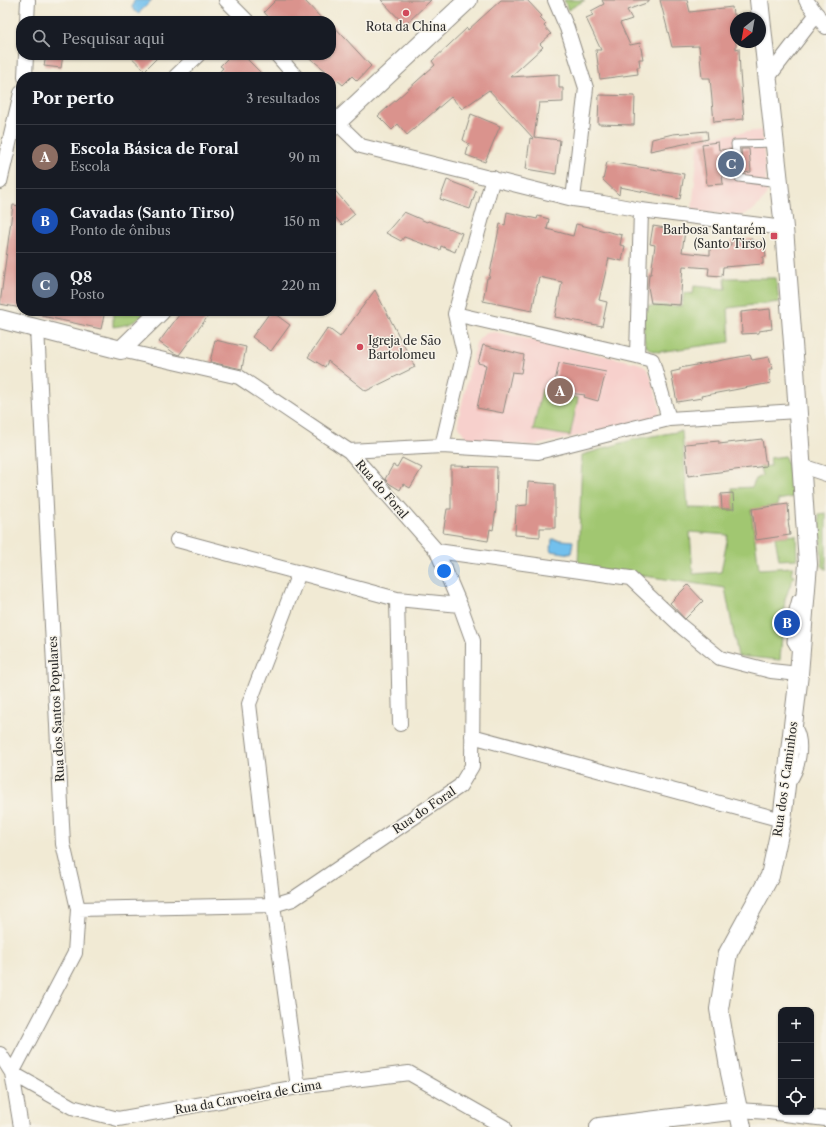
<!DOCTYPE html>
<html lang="pt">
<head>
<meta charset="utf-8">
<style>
	body { margin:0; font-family:"Libre Caslon Text",serif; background:#242831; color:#f1f3f6 }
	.controls { position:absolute; right:12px; bottom:12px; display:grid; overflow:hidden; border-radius:8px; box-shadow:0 1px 3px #0004 }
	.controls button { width:36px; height:36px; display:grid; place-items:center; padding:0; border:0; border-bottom:1px solid #363941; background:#171b24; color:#f1f3f6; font:20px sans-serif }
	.compass { position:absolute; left:730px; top:12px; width:36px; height:36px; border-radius:50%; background:#171b24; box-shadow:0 1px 3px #0004; rotate:211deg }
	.you { position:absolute; left:444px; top:571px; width:14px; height:14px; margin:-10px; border:3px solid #fff; border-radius:50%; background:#1a73e8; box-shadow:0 0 0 6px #1a73e833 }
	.badge { display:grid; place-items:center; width:26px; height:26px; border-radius:50%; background:#0f766e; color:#fff; font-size:13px; font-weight:700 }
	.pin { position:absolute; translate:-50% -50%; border:2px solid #fff; box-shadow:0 1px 4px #0006 }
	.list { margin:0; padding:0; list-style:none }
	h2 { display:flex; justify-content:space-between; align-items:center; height:52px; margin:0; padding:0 16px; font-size:17px }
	h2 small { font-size:13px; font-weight:400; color:#9ea1a6 }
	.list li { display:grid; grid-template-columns:26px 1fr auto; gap:12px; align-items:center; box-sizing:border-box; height:64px; padding:0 16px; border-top:1px solid #363941 }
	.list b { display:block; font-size:15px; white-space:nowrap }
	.list p { margin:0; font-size:13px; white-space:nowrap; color:#9ea1a6 }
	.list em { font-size:13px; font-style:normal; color:#9ea1a6 }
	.icon { flex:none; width:22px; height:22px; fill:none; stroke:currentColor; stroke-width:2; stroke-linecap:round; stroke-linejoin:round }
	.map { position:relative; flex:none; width:826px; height:1127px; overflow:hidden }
	.search { position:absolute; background:#171b24; box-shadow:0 1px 3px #0004; left:16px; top:16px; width:320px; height:44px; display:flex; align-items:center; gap:10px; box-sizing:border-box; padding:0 14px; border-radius:16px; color:#9ea1a6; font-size:15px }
	.panel { position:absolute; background:#171b24; box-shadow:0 1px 3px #0004; left:16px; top:72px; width:320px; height:244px; border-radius:16px }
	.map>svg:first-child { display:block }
</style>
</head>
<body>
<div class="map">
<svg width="826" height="1127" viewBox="0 0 826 1127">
	<rect width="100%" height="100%" fill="#f7f3e8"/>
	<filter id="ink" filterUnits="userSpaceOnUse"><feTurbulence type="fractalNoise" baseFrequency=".025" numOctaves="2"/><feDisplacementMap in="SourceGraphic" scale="8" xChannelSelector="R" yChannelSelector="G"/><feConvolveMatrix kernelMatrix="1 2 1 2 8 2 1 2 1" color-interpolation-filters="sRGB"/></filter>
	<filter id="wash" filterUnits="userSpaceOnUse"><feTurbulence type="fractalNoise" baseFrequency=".012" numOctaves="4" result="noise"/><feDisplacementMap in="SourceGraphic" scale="16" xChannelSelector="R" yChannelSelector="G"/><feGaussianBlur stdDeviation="0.9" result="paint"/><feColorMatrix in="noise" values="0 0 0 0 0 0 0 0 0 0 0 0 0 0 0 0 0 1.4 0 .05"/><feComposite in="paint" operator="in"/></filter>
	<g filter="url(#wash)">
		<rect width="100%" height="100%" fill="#f1ead4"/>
		<!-- built -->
		<path fill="#f7d0cc" d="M762 130 767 191 765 198 751 212 739 216 692 211 699 138Z
			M495 332 638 363 646 368 650 374 660 408 658 418 653 420 532 446 472 441 465 436 461 430 458 424 459 416 476 343 481 337 487 333Z"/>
		<!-- green -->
		<path fill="#a1c771" stroke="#66794e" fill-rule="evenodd" d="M564 0H585L568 10Z
			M725 278H776L779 302 728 308 730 342 658 352C654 351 650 350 647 347 641 340 645 315 645 306H682L684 292 693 294 694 286 726 289Z
			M113 311H147C136 323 128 325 113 327Z
			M542 389 578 398 570 436 533 430Z
			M682 431 688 508 734 509 732 488 752 487 756 479 762 476 760 467 771 466 770 458 785 456 791 480 793 497 778 500V505L751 510 759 569 793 567 791 574 794 575 785 599 780 660 738 656 725 588 578 566 582 455 635 439ZM690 532 728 535 721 572 693 574Z
			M826 513V570L822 566 819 514Z
			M796 535 797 559 779 560 775 537Z"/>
		<!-- water -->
		<path fill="#72c0ed" stroke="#4e768c" d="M134 0H152L138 14 132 8Z
			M552 539 573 541 571 554 551 551Z"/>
		<g id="blocks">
			<!-- building -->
			<path fill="#da938d" d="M276 0H304L324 21H272L264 12Z
				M381 0H431L405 25Z
				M501 0H527L542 16 540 18 546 24 544 26 551 34 540 44 543 47 510 77 559 74V88H563V102L539 103 534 137 560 140 556 174 526 169 530 138 534 139 489 90 462 109 451 97 407 135 398 124 392 130 378 116 435 65 432 61 467 28 468 30Z
				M602 0H649V2L627 10 632 19 620 23 630 45 640 43 643 59H639L640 67H637L638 74 600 79 596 50H601L586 18 593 15 591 11 604 4Z
				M660 0H687L690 12 732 7 733 14H735L736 26V49L739 48 740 73 744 119 714 122 710 78H702L699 46 672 47Z
				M331 23 371 66 357 81 352 76 343 85 337 80 333 84 331 82V77H326L323 75 326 71 306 55H331Z
				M46 55H63L61 68 44 66Z
				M129 55H160L145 70Z
				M231 55H243L265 77H215L223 68 220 66Z
				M599 95 635 96 634 125 598 124Z
				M471 114 500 126 485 162 466 155 469 144 463 140Z
				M707 131 708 139 650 151 652 139 673 134Z
				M718 142 719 150 731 149 733 173 722 174 723 184 707 185 702 144Z
				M741 149H749L751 172 743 173Z
				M607 162 684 174 680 199 620 187 619 195 603 180Z
				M447 180 476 191 470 209 440 199Z
				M331 186 355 214 342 225 331 212Z
				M13 205 21 206V308L0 304Z
				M404 212 427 222 428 221 462 233 455 252 441 246 440 250 404 237 401 241 386 233Z
				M507 212 537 219 538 216 549 219 547 229 573 236 576 224 622 235 620 245 625 246 622 261 609 258 599 300 607 302 602 326 555 317 562 282 539 277 532 311 483 301 487 278H489L500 224 505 225Z
				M653 226 685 231 682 252 710 255V244L731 245V241L752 239 753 242 764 241 766 257H763V264L723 267 722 276 708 275 709 268 683 266 680 305 651 303 648 287 649 274H651L655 245 650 244Z
				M375 290 415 367 366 391 328 361 325 367 308 357 328 328 340 337Z
				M770 309 772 329 759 331V333L742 334 741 312Z
				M43 311H105L101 329 42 316Z
				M182 311H212L179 355 174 353 159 342Z
				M271 311 290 325 271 351 252 337Z
				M215 340 246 347 242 369 210 362Z
				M483 345 524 355 521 373 512 372 503 413 477 408 486 365 478 363Z
				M750 355 752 360 769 357 773 369H769L771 383 701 396 702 398 677 402 671 372 680 370V368Z
				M559 363 606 372 598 401 584 397 585 395 553 391Z
				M762 439 766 466 688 476 685 444 719 441V444Z
				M402 458 422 468 410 488 403 484 400 490 390 484 385 479 393 465 397 467Z
				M451 466 497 467 496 509 493 530 490 529 488 541 463 537V536L443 533 447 509H451Z
				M528 482 555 484V528H540V537L515 535 516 506 527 505Z
				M733 493 734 509H722L721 494Z
				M788 504 789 520H788L790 535 756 540 752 509Z
				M688 585 703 601 685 619 670 603Z"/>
		</g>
	</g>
	<g filter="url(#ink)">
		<use href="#blocks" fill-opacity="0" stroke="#8e8a80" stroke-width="1"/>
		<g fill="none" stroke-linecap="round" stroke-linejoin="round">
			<defs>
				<path id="service" d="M774 143 735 144 739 178 778 183
					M797 652 791 642 793 610 796 599 803 594
					M791 784C802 771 807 743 798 727"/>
				<path id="minor" d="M226 0 247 21
					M555 0 567 28 586 88 573 199
					M806 0 826 27
					M27 21 28 0
					M277 55 296 77
					M25 77 26 55
					M175 77 198 55
					M766 80 817 14
					M331 117 361 146 573 199 603 203 641 210 784 228
					M0 182 21 93
					M641 210 637 356 652 360 669 419
					M455 314 637 356
					M442 446 464 353 455 314 493 178
					M349 451 442 446 538 452 669 419 797 411
					M802 466 826 474
					M177 540 397 599 460 605
					M437 551 630 578 682 627 720 658 771 671 799 674
					M397 599 400 724
					M472 736 782 820
					M78 909 273 905 293 899 460 786 472 766 473 641 460 605 437 551 349 451 239 377 121 350
					M0 1054 12 1073 72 1107 118 1119 298 1087 409 1073 504 1127
					M12 1073 75 953 78 909 63 844 37 328
					M12 1073 21 1127
					M298 1087 273 905 249 704 299 573
					M738 1110 768 1112 826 1119"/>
				<path id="tertiary" d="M331 128 468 0
					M0 319 121 350 161 311
					M599 1127 738 1110
					M742 1127 730 1073 719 1009 728 953 770 876 782 820 799 674 808 564 795 369 784 228 759 0"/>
			</defs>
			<!-- service casing -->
			<use href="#service" stroke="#8e8a80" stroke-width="9"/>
			<!-- minor casing -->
			<use href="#minor" stroke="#8e8a80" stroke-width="16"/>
			<!-- tertiary casing -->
			<use href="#tertiary" stroke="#8e8a80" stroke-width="20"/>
			<!-- service -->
			<use href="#service" stroke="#fff" stroke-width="7"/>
			<!-- minor -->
			<use href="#minor" stroke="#fff" stroke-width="14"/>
			<!-- tertiary -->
			<use href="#tertiary" stroke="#fff" stroke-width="18"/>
		</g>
	</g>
	<!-- markers -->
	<g fill="#d1495b" stroke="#f7f3e8" stroke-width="1.5">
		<circle cx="406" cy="13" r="4"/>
		<rect x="770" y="232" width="8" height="8" rx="2"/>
		<circle cx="360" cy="347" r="4"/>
	</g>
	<g text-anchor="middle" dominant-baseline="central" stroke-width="3" stroke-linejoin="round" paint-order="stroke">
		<!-- poi labels -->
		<g font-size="12" fill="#2b2b2b" stroke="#f7f3e8">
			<text x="406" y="26">Rota da China</text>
			<text x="766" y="229" text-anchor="end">Barbosa Santarém<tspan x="766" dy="14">(Santo Tirso)</tspan></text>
			<text x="368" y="340" text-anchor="start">Igreja de São<tspan x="368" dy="14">Bartolomeu</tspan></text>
		</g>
		<!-- street labels -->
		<g font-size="12" fill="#2b2b2b" stroke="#f7f3e8">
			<text transform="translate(382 489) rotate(49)">Rua do Foral</text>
			<text transform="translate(56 709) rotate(-93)">Rua dos Santos Populares</text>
			<text transform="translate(785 779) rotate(-82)">Rua dos 5 Caminhos</text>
			<text transform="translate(424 810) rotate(-34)">Rua do Foral</text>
			<text transform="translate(248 1097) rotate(-10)">Rua da Carvoeira de Cima</text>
		</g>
	</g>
</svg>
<div class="controls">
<button>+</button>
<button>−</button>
<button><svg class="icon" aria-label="locate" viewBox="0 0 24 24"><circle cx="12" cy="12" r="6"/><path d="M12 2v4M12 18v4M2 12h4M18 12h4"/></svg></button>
</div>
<svg class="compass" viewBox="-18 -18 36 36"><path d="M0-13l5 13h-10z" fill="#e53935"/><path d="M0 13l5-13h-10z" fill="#9ea1a6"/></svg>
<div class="you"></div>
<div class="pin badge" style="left:560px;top:391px;background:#8d6e63">A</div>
<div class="pin badge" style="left:787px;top:623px;background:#1a4fb4">B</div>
<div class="pin badge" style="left:731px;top:164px;background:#5c6f8a">C</div>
<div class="search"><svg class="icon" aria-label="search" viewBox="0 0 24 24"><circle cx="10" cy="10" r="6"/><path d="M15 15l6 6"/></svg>Pesquisar aqui</div>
<section class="panel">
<h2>Por perto<small>3 resultados</small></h2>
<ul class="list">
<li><span class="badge" style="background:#8d6e63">A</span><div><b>Escola Básica de Foral</b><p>Escola</p></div><em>90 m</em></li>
<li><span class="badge" style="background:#1a4fb4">B</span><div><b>Cavadas (Santo Tirso)</b><p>Ponto de ônibus</p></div><em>150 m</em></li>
<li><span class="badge" style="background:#5c6f8a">C</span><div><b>Q8</b><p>Posto</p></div><em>220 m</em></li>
</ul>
</section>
</div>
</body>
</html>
